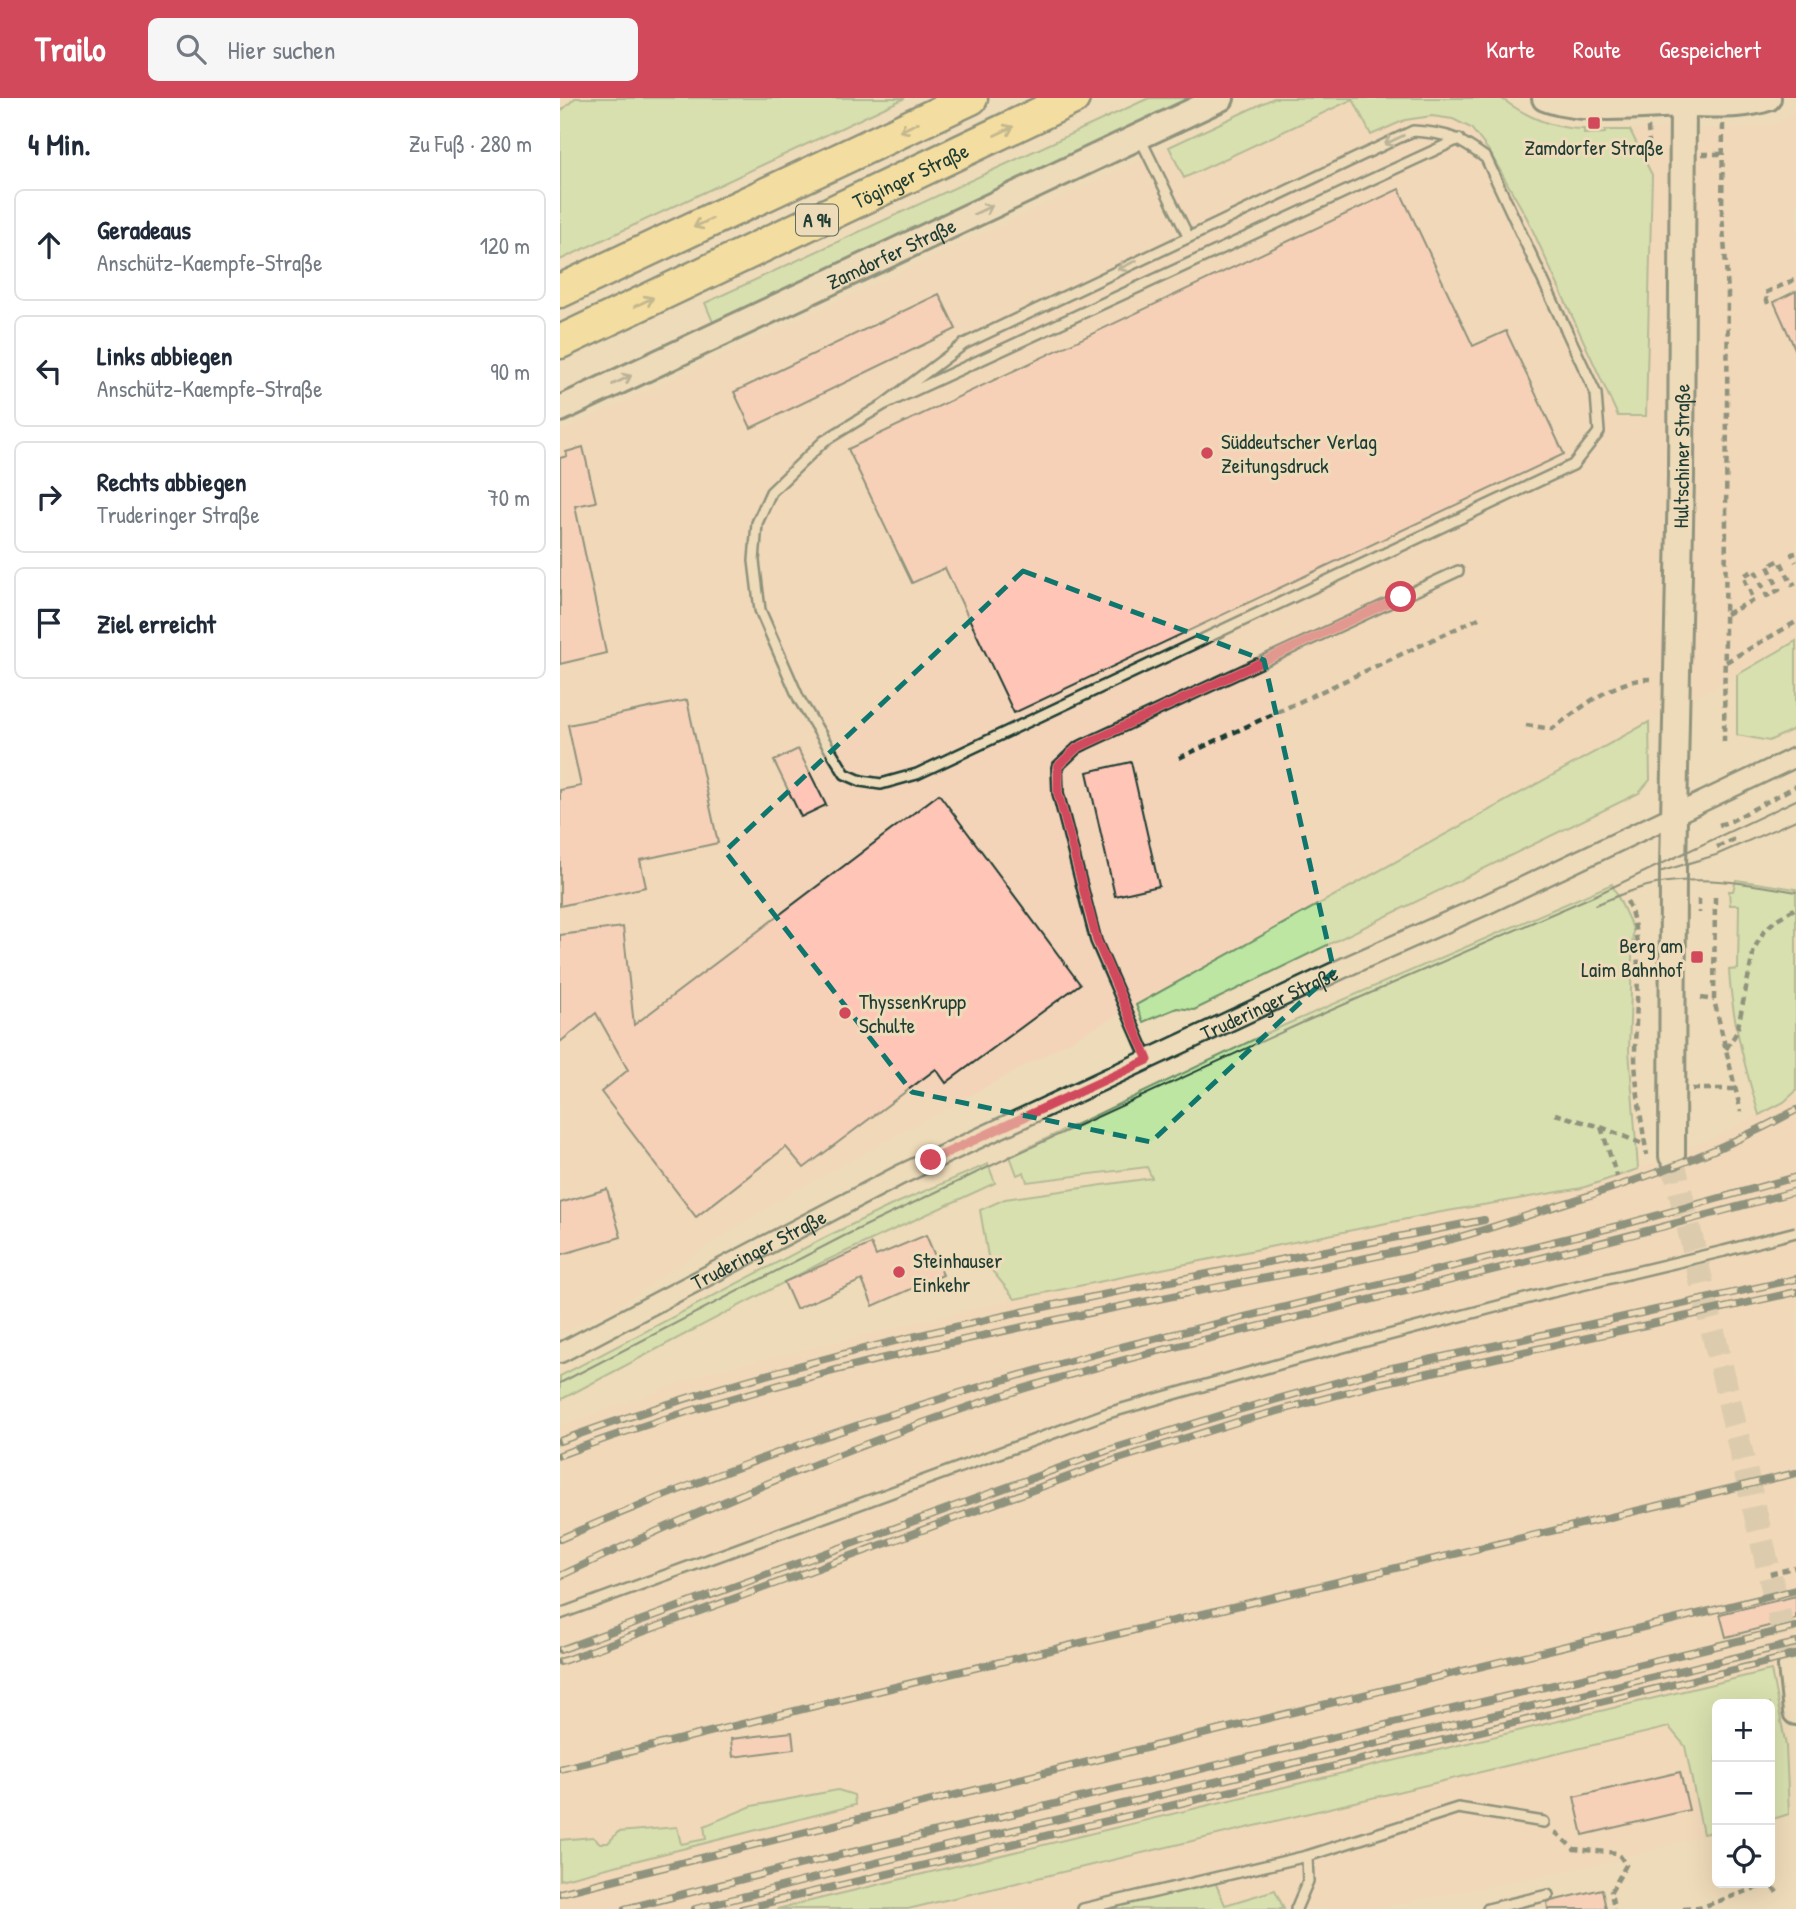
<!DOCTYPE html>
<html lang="de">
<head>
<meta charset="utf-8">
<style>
	body { margin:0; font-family:"Patrick Hand",sans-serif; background:#f6f6f7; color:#1f2937 }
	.controls { position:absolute; right:21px; bottom:21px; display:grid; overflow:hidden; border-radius:10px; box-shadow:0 7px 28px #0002 }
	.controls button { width:63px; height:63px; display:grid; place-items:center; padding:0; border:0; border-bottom:2px solid #e0e1e3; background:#fff; color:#1f2937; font:35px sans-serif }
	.stop { position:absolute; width:21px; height:21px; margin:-16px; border:5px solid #d1495b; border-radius:50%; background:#fff }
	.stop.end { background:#d1495b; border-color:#fff; box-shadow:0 2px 7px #0008 }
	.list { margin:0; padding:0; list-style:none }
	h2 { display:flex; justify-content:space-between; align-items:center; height:91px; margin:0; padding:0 28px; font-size:30px }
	h2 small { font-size:23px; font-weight:400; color:#747a83 }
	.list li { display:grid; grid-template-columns:46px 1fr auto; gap:21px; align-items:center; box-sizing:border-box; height:112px; margin:0 14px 14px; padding:0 14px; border:2px solid #e0e1e3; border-radius:10px }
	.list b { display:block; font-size:26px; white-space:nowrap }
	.list p { margin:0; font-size:23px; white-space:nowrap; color:#747a83 }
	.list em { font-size:23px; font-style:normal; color:#747a83 }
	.icon { flex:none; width:38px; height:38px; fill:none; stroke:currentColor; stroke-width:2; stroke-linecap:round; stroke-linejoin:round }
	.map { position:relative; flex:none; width:1236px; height:1811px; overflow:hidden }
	header { display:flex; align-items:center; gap:42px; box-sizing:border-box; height:98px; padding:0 35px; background:#d1495b; color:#fff }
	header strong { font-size:33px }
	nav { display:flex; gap:38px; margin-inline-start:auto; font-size:24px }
	.search { width:490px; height:63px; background:#f6f6f7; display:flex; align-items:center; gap:18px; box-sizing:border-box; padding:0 24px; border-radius:10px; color:#747a83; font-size:26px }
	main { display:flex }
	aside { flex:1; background:#fff }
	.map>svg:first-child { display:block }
</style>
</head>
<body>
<header>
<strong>Trailo</strong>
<div class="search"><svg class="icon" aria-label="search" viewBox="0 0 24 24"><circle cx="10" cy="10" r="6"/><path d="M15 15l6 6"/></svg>Hier suchen</div>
<nav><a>Karte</a><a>Route</a><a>Gespeichert</a></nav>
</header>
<main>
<aside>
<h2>4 Min.<small>Zu Fuß · 280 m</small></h2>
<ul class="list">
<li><svg class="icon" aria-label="ahead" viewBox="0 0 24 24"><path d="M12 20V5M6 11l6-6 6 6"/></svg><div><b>Geradeaus</b><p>Anschütz-Kaempfe-Straße</p></div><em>120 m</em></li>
<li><svg class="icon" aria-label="left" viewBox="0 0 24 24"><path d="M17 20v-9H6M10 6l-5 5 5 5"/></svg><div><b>Links abbiegen</b><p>Anschütz-Kaempfe-Straße</p></div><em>90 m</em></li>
<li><svg class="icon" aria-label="right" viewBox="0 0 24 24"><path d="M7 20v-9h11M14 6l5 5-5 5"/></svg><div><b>Rechts abbiegen</b><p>Truderinger Straße</p></div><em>70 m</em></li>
<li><svg class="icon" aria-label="arrive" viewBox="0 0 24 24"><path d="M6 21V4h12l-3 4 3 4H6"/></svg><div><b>Ziel erreicht</b></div></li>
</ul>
</aside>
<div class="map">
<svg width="1236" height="1811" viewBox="0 0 1236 1811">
	<rect width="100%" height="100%" fill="#eedbb9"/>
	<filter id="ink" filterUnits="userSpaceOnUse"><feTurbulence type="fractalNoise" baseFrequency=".0143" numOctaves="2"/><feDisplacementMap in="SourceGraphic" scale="14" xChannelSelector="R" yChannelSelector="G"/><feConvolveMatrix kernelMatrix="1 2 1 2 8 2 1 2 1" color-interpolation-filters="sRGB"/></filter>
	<g filter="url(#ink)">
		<!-- built -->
		<path fill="#f3d4b8" d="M714 0H941L958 12 986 25 1024 31V36L1045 35V32L1183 31 1213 27 1236 15V543L776 798 211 1106 52 1211 0 1236V334Z
			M1236 997V1566L1203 1573 1157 1606V1733L1049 1764 812 1811H0V1329L147 1275 455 1201 876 1115 1022 1090 1078 1071 1155 1040Z"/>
		<!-- green -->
		<path fill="#bce6a2" stroke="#6e926b" stroke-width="2" d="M15 0H345L0 162V14Z
			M589 0H633L153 224 145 205Z
			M714 0H941C965 18 993 31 1024 31V36L1045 35V32H1070L1092 77 1086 318H1058L967 120 929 53 911 30 893 21 872 18 845 22 811 37 793 1 624 80 609 49Z
			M1236 543V630L1209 643 1177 637V577Z
			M1089 624 1090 682 1079 695 634 912 617 910 583 924 576 907Z
			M1176 782 1236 791V993L1224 1004 1199 1017C1185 969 1172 922 1169 872L1178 871 1179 807H1170L1169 793H1173Z
			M1052 786 1073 831 1069 952 1078 1071 1022 1090 876 1115 455 1201 430 1170 420 1112 445 1101 592 1080 587 1069 467 1084 464 1074 457 1077 450 1058 718 930Z
			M428 1066 435 1085 261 1165 0 1302V1278L266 1139 330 1108Z
			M1211 1572 1226 1648 1229 1716 1210 1722V1606H1157V1733L1143 1736 1125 1648 1109 1629 348 1811H217Z
			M278 1692 294 1697 295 1707 0 1782V1742L33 1739 40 1745H48L58 1734 117 1729 121 1746 146 1741 144 1728 192 1708Z
			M655 1784 665 1807 715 1792 724 1811H541Z"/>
		<!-- building -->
		<path fill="#ffc5b6" stroke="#1f3d34" stroke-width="2" d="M839 91 913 248 946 233 1004 356 454 615 385 470 352 485 288 351Z
			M1236 193V253L1214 204Z
			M379 196 396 231 191 330 174 294Z
			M23 349 36 404 15 408 46 555 0 566V360L7 358 6 354Z
			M127 602 158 745 80 762 86 789 0 808V692L21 688 8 627Z
			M238 651 266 707 241 719 214 663Z
			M571 664 599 788 555 798 527 674Z
			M379 696 520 886 386 985 376 971 244 1070 226 1049 136 1119 41 994 68 972 36 915 0 944V837L63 829 74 927Z
			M47 1091 61 1139 0 1157V1105Z
			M366 1137 383 1177 313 1208 302 1182 236 1211 224 1184 311 1146 316 1158Z
			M1236 1498V1521L1166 1539 1160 1516Z
			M232 1634 234 1651 173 1659 171 1641Z
			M1120 1674 1129 1712 1023 1737 1014 1699Z
			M1042 1791 1046 1811H988L987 1804Z"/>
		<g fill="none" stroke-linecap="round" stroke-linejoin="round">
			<!-- secondary-tunnel -->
			<path stroke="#c5bb9e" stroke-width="24" stroke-dasharray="24 12" stroke-linecap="butt" d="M1112 1058 1231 1568"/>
			<defs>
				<path id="lane" d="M580 40 628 138
					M323 307 404 246 853 33C889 35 898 40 926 60L1036 296 1039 334 1013 367 357 676 321 686 301 683 285 676 239 601 200 512 194 463 197 425 211 394 264 343 323 307 899 41
					M588 962 536 843 498 695 497 669 517 650 525 646 898 473
					M0 1516 548 1315 730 1263 992 1194 1164 1153
					M523 1811 747 1758 898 1710 984 1724
					M736 1811 748 1783 747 1758
					M928 1811 988 1797"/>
				<g id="street">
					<path id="s1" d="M0 1255 340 1077 792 866 923 808 1236 659"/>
				</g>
				<g id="secondary">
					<path d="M985 0C1023 15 1085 7 1126 6 1153 6 1183 9 1208 0"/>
					<path id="s2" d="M0 311 661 0"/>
					<path id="s3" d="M1112 1058 1113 770 1121 378 1123 0"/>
					<path d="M1231 1568 1236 1614"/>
				</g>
				<g id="highway">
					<path d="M0 193 411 0"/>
					<path id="s4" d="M0 244 513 0"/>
				</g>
			</defs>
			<!-- lane casing -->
			<use href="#lane" stroke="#1f3d34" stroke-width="14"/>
			<!-- street casing -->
			<use href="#street" stroke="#1f3d34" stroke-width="23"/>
			<!-- secondary casing -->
			<use href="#secondary" stroke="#1f3d34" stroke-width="30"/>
			<!-- highway casing -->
			<use href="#highway" stroke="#1f3d34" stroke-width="37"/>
			<!-- path -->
			<path stroke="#1f3d34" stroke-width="4.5" stroke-dasharray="7 5" stroke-linecap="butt" d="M1163 26 1162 117 1168 193 1164 644
				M1088 29 1089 45 1093 52 1102 54
				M1142 56H1162
				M1208 206 1205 195 1236 181
				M1236 455 1232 456 1236 464
				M1166 516 1194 502 1183 478 1195 472 1207 498 1219 492 1208 468 1220 462 1232 487 1236 485
				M1166 564 1236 524
				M966 627 992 631C1021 610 1057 579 1094 581
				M619 660 919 520
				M1159 727 1171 723 1236 688
				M1157 749 1177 740
				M1155 799 1154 902 1181 1014
				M1139 801V815
				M1067 803C1085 840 1075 913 1075 956 1075 984 1082 1029 1087 1057
				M1141 900 1154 902
				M1166 951 1177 934 1194 851 1204 833 1217 821 1236 810
				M1132 991H1175
				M995 1016 1041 1029 1057 1079
				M1041 1029 1085 1047
				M1210 1476 1236 1469
				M995 1734 1014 1751 1058 1755 1066 1767 1051 1794 1054 1811
				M1123 1811 1139 1810 1210 1785 1219 1797"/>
			<!-- lane -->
			<use href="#lane" stroke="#eedbb9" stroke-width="9"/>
			<!-- street -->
			<use href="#street" stroke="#eedbb9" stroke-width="18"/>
			<!-- secondary -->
			<use href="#secondary" stroke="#eedbb9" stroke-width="24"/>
			<!-- highway -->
			<use href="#highway" stroke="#fbe080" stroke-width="32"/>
			<!-- tram -->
			<path stroke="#1f3d34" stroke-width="2" d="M1099 774 1156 757 1236 722
				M1035 807C1055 799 1075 790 1096 786 1141 777 1191 786 1236 794
				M0 1285 284 1138 441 1063 744 924 1038 796 1236 702"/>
			<defs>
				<path id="rail" d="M0 1343C297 1234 615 1184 924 1122
					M0 1357C207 1280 422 1236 638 1193 722 1176 808 1162 892 1141 933 1130 974 1115 1015 1102 1091 1078 1166 1051 1236 1012
					M0 1441C181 1361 371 1300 561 1249L1066 1126 1236 1079
					M0 1478C150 1407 301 1343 459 1292 575 1256 694 1230 813 1201 954 1167 1096 1132 1236 1093
					M0 1552 549 1352 675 1313 814 1274 1236 1181
					M0 1564 552 1363 677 1324 818 1286 1236 1194
					M0 1671 255 1608 1236 1375
					M0 1795 528 1664 1236 1492
					M65 1811 230 1769 1236 1529
					M135 1811 290 1771 1236 1545
					M182 1811 1236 1557"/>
			</defs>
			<!-- rail casing -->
			<use href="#rail" stroke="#1f3d34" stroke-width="8"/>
			<!-- rail -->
			<use href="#rail" stroke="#eedbb9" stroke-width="5" stroke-dasharray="16" stroke-linecap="butt"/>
			<defs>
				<path id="lane-bridge" d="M1164 1153 1236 1134"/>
			</defs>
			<!-- lane-bridge casing -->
			<use href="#lane-bridge" stroke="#1f3d34" stroke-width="14" stroke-linecap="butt"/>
			<!-- lane-bridge -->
			<use href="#lane-bridge" stroke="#eedbb9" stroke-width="9"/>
		</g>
		<!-- one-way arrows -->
		<defs><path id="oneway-shaft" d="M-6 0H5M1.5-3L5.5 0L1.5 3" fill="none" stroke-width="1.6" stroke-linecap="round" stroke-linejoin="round" transform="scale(1.75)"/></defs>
		<g stroke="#8d8e5a">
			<use href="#oneway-shaft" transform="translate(349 29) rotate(155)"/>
			<use href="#oneway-shaft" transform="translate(444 33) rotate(-25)"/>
			<use href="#oneway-shaft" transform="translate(143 125) rotate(155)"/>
			<use href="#oneway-shaft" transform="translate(84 204) rotate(-25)"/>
		</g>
		<g stroke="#7c8470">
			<use href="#oneway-shaft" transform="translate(834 42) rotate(155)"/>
			<use href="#oneway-shaft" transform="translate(423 112) rotate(-25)"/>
			<use href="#oneway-shaft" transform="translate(567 167) rotate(154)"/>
			<use href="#oneway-shaft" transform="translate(62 282) rotate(-26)"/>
		</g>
	</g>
	<g fill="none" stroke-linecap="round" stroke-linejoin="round" filter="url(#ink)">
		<!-- route -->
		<path stroke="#d1495b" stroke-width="9" d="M371 1062 588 962 537 843 498 695V668L517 650 841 499"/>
	</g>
	<!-- marked area -->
	<path d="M0 0H1236V1811H0ZM463 473 704 562 774 873 591 1044 352 994 165 753Z" fill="#eedbb9" fill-opacity=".55" fill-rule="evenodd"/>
	<path fill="none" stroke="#0f766e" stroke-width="5" stroke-dasharray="14 9" stroke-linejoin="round" d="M463 473 704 562 774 873 591 1044 352 994 165 753Z"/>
	<!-- markers -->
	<g fill="#d1495b" stroke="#eedbb9" stroke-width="2.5">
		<rect x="1027" y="18" width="14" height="14" rx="3.5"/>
		<circle cx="647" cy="355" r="7"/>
		<rect x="1130" y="852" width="14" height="14" rx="3.5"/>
		<circle cx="285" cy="915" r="7"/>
		<circle cx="339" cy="1174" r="7"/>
	</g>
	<g text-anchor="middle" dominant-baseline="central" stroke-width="6" stroke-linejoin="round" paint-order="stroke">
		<!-- shield labels -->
		<rect fill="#eedbb9" stroke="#5d6c5c" stroke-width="2" x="236" y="106.5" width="42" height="31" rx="5"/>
		<g font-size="19" font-weight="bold" fill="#1f3d34">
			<text x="257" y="122">A 94</text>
		</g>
		<!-- poi labels -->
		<g font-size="21" fill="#1f3d34" stroke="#eedbb9" text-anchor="start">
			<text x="1034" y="49" text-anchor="middle">Zamdorfer Straße</text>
			<text x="661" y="343">Süddeutscher Verlag<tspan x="661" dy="24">Zeitungsdruck</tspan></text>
			<text x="1123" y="847" text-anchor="end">Berg am<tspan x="1123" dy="24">Laim Bahnhof</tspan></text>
			<text x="299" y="903">ThyssenKrupp<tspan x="299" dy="24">Schulte</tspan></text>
			<text x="353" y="1162">Steinhauser<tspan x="353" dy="24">Einkehr</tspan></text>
		</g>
		<!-- street labels -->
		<g font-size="21" fill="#1f3d34" stroke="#eedbb9">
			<text stroke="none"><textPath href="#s4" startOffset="388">Töginger Straße</textPath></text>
			<text stroke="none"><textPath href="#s2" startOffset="366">Zamdorfer Straße</textPath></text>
			<text stroke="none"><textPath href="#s3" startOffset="700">Hultschiner Straße</textPath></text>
			<text stroke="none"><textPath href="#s1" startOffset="791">Truderinger Straße</textPath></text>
			<text stroke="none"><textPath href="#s1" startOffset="224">Truderinger Straße</textPath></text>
		</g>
	</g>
</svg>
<div class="controls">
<button>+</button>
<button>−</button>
<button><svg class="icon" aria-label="locate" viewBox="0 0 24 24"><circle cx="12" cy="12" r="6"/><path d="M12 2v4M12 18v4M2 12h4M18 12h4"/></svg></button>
</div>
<div class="stop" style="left:841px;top:499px"></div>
<div class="stop end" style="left:371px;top:1062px"></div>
</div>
</main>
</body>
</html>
